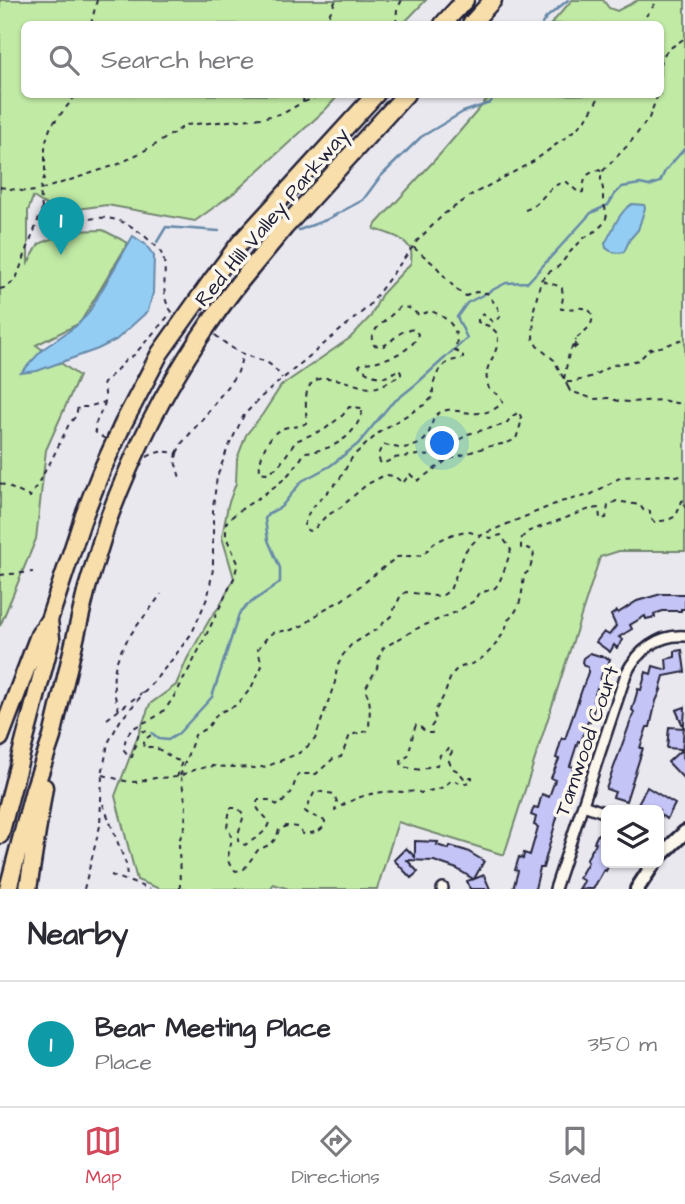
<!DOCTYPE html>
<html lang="en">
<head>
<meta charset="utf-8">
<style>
	body { margin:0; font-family:"Architects Daughter",sans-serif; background:#f2f2f3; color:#2b2b33 }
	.controls { position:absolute; right:21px; bottom:21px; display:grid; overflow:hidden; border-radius:10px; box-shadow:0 2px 5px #0004 }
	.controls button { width:63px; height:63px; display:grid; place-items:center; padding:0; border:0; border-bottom:2px solid #e1e1e2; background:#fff; color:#2b2b33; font:35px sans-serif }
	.you { position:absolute; left:443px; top:444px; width:24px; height:24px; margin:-18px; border:5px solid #fff; border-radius:50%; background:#1a73e8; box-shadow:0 0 0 10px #1a73e833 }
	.badge { display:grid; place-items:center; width:46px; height:46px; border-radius:50%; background:#d1495b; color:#fff; font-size:23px; font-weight:700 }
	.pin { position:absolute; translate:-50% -58px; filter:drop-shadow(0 2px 4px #0008) }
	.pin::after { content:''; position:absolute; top:37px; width:24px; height:21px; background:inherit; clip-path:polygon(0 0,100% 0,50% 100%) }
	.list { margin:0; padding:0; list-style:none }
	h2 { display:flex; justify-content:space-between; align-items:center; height:91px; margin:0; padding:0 28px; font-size:30px }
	h2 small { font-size:23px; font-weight:400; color:#7c7c81 }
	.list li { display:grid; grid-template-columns:46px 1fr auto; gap:21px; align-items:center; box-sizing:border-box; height:126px; padding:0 28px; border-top:2px solid #e1e1e2 }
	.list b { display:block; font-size:26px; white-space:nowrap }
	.list p { margin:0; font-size:23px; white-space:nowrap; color:#7c7c81 }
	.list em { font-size:23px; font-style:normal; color:#7c7c81 }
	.icon { flex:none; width:38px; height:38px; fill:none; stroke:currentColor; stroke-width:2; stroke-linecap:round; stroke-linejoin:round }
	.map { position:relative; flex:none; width:685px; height:889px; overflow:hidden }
	.search { position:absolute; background:#fff; box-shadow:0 2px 5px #0004; left:21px; right:21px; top:21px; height:77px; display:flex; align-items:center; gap:18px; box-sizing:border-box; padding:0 24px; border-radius:10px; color:#7c7c81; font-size:26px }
	.sheet { height:217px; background:#fff }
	nav { display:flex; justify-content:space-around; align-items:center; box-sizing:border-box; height:98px; border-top:2px solid #e1e1e2; background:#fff; font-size:19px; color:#7c7c81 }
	nav a { display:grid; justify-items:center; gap:4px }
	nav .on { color:#d1495b }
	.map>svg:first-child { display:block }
</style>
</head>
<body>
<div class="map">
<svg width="685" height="889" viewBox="0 0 685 889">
	<rect width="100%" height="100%" fill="#eae8ef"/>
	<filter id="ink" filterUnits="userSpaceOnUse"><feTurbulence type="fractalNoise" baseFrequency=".0143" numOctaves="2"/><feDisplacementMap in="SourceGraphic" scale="14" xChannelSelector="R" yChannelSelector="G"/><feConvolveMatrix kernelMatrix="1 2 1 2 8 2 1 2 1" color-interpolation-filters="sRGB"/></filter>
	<g filter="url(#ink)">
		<!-- green -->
		<path fill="#c1eaa5" stroke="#728670" stroke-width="2" d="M0 0H426L403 24H24V94L339 95 324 111 235 192 195 221 107 205 77 209 66 217 33 197 28 211V263L39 244 71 231 103 230 128 243 80 323 36 345 79 376 46 450 36 539 0 626Z
			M572 0H603L609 8 617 11 638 0H685V551H619L600 557 504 855 398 822 377 889H289L273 884 271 889H160L137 880 115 796 150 704 176 685 187 659 211 617 220 606 234 578 222 537 228 505 236 483 237 459 246 435 262 415 281 386 350 338 371 316 381 295 411 263C411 259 412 255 411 251 406 237 386 233 374 229L376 224 442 152 491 95 660 94V24H551Z"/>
		<!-- water -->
		<path fill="#94cdf3" stroke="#6689a9" stroke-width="2" d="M632 204 644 205 645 208 638 230 630 239 624 252C617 254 612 253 606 248L605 243C613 231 618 212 632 204Z
			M133 236 145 244 154 256 153 293 148 311 116 340 98 349 37 371 21 373 43 349 76 326 88 314Z"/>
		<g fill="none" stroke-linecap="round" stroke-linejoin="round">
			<!-- stream -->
			<path stroke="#6689a9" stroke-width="2.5" d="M542 24 546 18 568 0
				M299 230 326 220 363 200 380 177 421 137 463 112 490 103 495 94
				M157 242 166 227 219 231
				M152 733 159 739 168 740 178 734 212 697 239 614C249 600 267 594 280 582V568L268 540 265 519 268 514 281 507 302 481 330 466 358 444 390 405 415 385 467 338 457 317 467 303 506 283 528 282 591 213 608 205 615 194 622 187 640 184 649 186 660 182 665 171 685 148"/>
		</g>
		<!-- building -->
		<path fill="#c4c4f6" stroke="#22223b" stroke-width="2" d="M661 594H685V609H681V611H663L654 614 655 617 646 619 645 616 630 625 632 629 619 637 623 640 617 648 614 645 610 652 596 642 604 632 609 635 616 626 611 615 617 611 618 613 637 601Z
			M682 650 685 672 664 676 660 690H661L656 701 650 727H647L640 748H643L626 801 613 797 615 792 606 789 634 712 632 710 638 689 641 690 646 672 651 674 653 666 667 670 666 659 675 657V651Z
			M590 653 610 659 607 669 604 668 600 680 603 681 600 690 597 688 593 701 596 702 590 722 588 721 585 729 581 742 578 741 570 766 574 767 557 814H558L543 868H540L535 889H513L518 871 515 870 519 857 523 859 524 853 530 855 538 827 534 825 536 817 531 815 534 807 538 808 542 794 549 797 555 780 551 778 559 759 556 758 562 738 565 739 588 672V667L584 666 582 662 583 658Z
			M685 707 682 757 685 760V780L668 762 682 749 667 748 669 727 684 728 676 710Z
			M647 787 675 804 667 819 659 814V810H646L637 805Z
			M606 827V863H610L606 871 604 870 593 889H579L584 881 579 878 588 862 586 860 596 843 594 842 598 834 601 836Z
			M415 841 438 842 437 845 449 849 450 846 467 851 484 861 474 879 484 875 490 889H470L467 881 473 879 457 869 434 861 407 860 418 872 411 878 394 860 406 848 415 857Z"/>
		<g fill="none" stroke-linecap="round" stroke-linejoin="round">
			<defs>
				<path id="street" d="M583 805 606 813
					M442 889 443 888
					M555 889 626 674C637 651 659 634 685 636"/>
				<path id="secondary" d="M659 857 685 832
					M637 889 654 863"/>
				<path id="highway" d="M443 24 465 0
					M471 24 493 0
					M212 280 239 244 376 94
					M238 284 285 227 406 94
					M0 738 39 635 49 620
					M0 835 47 655 51 638 49 620 83 518
					M8 889 34 790 52 737 87 588 108 520
					M28 889 44 787"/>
			</defs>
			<!-- street casing -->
			<use href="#street" stroke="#22223b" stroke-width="14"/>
			<!-- secondary casing -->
			<use href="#secondary" stroke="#22223b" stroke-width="18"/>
			<!-- highway casing -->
			<use href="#highway" stroke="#22223b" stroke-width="21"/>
			<!-- path -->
			<path stroke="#22223b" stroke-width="2" stroke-dasharray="5 5" stroke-linecap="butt" d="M91 24 97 0
				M325 24 336 0
				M396 24 397 9 402 0
				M640 24 658 0
				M660 64C663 50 674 46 685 38
				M304 102 324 94
				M0 187 28 192 40 190 45 175V145L48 134 51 126 77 94
				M42 209 40 190 119 164 155 145 186 125 261 118 284 113 303 102 304 94
				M525 210C543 205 547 183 567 182L579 193 583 192C584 179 585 173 599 170L602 172
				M543 281C549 284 556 284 562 288L563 297 561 309C570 310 589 303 592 315 593 319 592 322 590 326 586 331 581 334 577 338
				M0 289 7 287 16 279 42 210 48 223C70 228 76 220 96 218 117 216 134 226 149 240 156 246 162 251 164 261 167 279 159 298 173 313
				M215 335C224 342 233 350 244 354 265 363 268 358 282 378
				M576 343 572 350 577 346V341
				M564 379 569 353 576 340
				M567 382H573L590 377 613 365 639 360 650 349 665 346 685 338
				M568 387 554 360 537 346 533 339 534 309 541 280 548 273 559 266 571 251 584 238 597 230 605 222 607 214 603 202V189L601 180V173L629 144 649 118 658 94
				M568 387 570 391 594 399 609 398 618 401 629 402 661 400 685 405
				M105 439 96 433 94 427 105 403
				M177 453 182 443 205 416 238 372 243 354
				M147 457C158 451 165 450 177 454L175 461 180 478
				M0 483 30 497 51 461 69 424 76 416 78 407H87L105 402V393L103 386 104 383 126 360 134 355 171 313
				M0 575 33 572
				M119 710C100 658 135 632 161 594
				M107 719 143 692
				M103 775 125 781 136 782 155 778 177 777
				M182 775 197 769 212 766 255 768 268 766 299 753 308 746 315 739 335 682 337 667 343 655 351 645 377 629 391 616 401 595 406 592 435 596 443 595 450 590 466 550 481 535 560 502 590 495 621 477 669 475 685 477
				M180 776 195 735 208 727 218 713 237 705 251 688 262 666 258 649 269 635 275 632 291 630 304 625 323 610 342 600 397 557 423 555 434 543 453 534 466 531 491 538 501 535 511 550 505 568 499 583 495 588 478 594 474 601 456 612 418 628 383 648 379 657 377 668 365 689 369 699 370 707 369 728 367 731 350 735 341 757 334 758 316 774H298L291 793 279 806 269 800H258L256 805C259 813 265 815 269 822 267 833 254 839 245 845L238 841 239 831 244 815 238 808H230L227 828C240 845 217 858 236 871L244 869 258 850 271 844 276 838 279 830 286 826 298 827 303 834C312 833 325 832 325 821 318 817 310 816 305 811L315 791 334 794 337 802 335 810C357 795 379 790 405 792 412 792 415 790 421 793L441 788 452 780 463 784 472 781V777L464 778 458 771 452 768 448 759 453 750 448 749 440 755 437 765 430 766 422 770 402 767 401 761 408 756C411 746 412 735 416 725H418L427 733H432L431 727 436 720 434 713C438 706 442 700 445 693 448 686 449 678 454 672 459 666 467 666 474 663 488 657 506 634 508 620 522 608 522 592 524 575L530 570C531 563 534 557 534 551L528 548 522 549 521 548V539L527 532 590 509 599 508 600 519 606 518 608 506 616 501 640 505 644 511H650V517L654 522 668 520 676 516 682 501 684 500 685 508
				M177 777 182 761 176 760 155 747H143L145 739 150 736 149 732 143 731 139 733 132 757 129 756 124 750C125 720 149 727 165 709 176 696 182 681 191 666L234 578 238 563 226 537V523C239 508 256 501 271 489 285 480 297 466 305 452 333 451 358 435 363 408L349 407 343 415 325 429 296 441 278 467 266 473 260 472C258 458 269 432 284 428 293 425 296 429 306 423 307 412 304 398 308 389 318 366 352 386 370 388 383 388 389 379 401 376V373L399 369C395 371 392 374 388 376 378 380 366 372 359 366L362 363C380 363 414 352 418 334L414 329C396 331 397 339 383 346L374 345 371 341 376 329 400 307 409 308 419 315 431 311C450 318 461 331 455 351L463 354V358C459 359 455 360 451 361 436 367 432 384 433 397L424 405 382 430 353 456 339 480 310 510 304 525V528L309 531 316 527 325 517 341 507 366 485 381 477 386 475 394 476 403 483 410 474 417 481 419 480 447 460 486 447 507 443 516 439 522 420 519 412 511 417 506 424 468 434 440 453 431 456 418 455 394 458 383 464 380 462C377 455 379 449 385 445 391 446 395 448 401 448 444 445 420 415 447 410 449 409 455 411 458 411 475 414 490 416 503 402L498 395 489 389C482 366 492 365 497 346 498 342 498 338 498 334L491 327 478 322V318L483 314 493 322 500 317 498 308 487 293 476 292 466 296C455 290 448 280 440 271 433 262 422 255 413 247
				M103 804 126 864 127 880
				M111 875 150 889
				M84 889 100 826 102 775 108 743 120 721 171 661 192 633 208 596 213 569V507L217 477 227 450 244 415 261 397 368 307 417 241 444 214 475 193 534 161 565 138 585 121 601 94
				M180 889 179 841 185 826 186 805 181 777"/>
			<!-- street -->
			<use href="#street" stroke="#fbf7ec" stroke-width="9"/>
			<!-- secondary -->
			<use href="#secondary" stroke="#fbf7ec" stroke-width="12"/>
			<!-- highway -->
			<use href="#highway" stroke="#f8deab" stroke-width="16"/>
			<defs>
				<path id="highway-bridge" d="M83 518 101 472 123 424 160 353 212 280
					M108 520C132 456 162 394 200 337 212 319 225 301 238 284"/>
			</defs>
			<!-- highway-bridge casing -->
			<use href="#highway-bridge" stroke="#22223b" stroke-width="21" stroke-linecap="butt"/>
			<!-- highway-bridge -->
			<use href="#highway-bridge" stroke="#f8deab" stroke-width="16"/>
		</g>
	</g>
	<g text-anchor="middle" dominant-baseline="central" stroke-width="7" stroke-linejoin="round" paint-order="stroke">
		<!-- street labels -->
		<g font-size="21" fill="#22223b" stroke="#fbf7ec">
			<text transform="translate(272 217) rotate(-50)">Red Hill Valley Parkway</text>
			<text transform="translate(587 741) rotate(-71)">Tamwood Court</text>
		</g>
	</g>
</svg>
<div class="controls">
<button><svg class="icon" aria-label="layers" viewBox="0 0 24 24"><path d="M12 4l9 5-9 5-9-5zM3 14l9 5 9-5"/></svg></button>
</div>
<div class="you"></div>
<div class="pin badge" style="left:61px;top:255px;background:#0f9aa8">1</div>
<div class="search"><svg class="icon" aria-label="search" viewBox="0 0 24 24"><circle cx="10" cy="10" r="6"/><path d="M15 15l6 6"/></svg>Search here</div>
</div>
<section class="sheet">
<h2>Nearby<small></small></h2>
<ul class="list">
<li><span class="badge" style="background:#0f9aa8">1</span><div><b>Bear Meeting Place</b><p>Place</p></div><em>350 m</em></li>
</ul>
</section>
<nav>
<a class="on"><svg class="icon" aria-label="map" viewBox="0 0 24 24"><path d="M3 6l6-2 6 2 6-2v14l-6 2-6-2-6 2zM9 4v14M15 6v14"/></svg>Map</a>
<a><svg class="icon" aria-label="directions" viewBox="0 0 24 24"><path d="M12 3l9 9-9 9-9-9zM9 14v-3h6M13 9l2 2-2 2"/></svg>Directions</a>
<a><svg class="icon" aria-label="saved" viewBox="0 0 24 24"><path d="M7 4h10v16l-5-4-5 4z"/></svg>Saved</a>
</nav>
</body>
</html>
